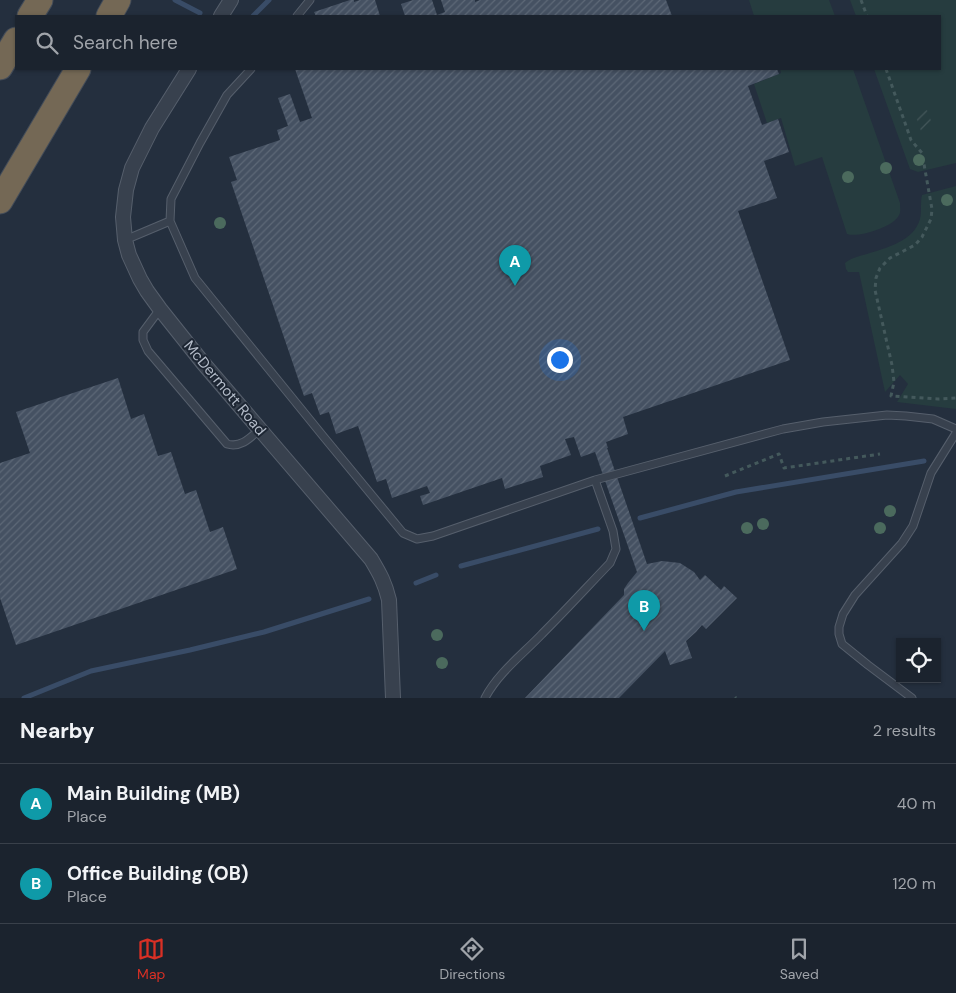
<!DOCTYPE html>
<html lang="en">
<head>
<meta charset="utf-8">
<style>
	body { margin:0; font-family:"DM Sans",sans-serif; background:#282f3a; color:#f1f3f6 }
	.controls { position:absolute; right:15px; bottom:15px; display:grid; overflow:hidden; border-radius:0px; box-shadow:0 1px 4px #0004 }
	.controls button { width:45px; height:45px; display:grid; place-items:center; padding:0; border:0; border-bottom:1px solid #39404a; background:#1b232e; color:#f1f3f6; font:25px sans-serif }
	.you { position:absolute; left:559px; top:359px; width:18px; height:18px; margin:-12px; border:4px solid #fff; border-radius:50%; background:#1a73e8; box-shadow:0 0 0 8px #1a73e833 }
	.badge { display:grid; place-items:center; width:32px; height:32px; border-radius:50%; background:#d93025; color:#fff; font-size:16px; font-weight:700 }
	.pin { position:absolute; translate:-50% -41px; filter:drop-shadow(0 1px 2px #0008) }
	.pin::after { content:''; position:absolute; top:26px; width:18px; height:15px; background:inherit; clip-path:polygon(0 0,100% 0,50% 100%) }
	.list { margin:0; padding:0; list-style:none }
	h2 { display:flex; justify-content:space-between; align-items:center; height:65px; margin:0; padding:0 20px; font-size:21px }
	h2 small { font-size:16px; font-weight:400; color:#a0a4aa }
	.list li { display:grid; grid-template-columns:32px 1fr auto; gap:15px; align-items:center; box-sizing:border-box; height:80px; padding:0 20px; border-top:1px solid #39404a }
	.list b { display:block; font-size:19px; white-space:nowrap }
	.list p { margin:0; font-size:16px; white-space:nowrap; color:#a0a4aa }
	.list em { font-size:16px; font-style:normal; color:#a0a4aa }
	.icon { flex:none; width:28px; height:28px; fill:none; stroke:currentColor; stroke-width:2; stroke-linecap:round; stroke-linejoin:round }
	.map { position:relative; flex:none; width:956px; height:698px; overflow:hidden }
	.search { position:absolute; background:#1b232e; box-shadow:0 1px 4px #0004; left:15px; right:15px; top:15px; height:55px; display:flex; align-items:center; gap:12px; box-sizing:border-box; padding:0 18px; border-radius:0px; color:#a0a4aa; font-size:19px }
	.sheet { height:225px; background:#1b232e }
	nav { display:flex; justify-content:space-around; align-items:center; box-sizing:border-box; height:70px; border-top:1px solid #39404a; background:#1b232e; font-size:14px; color:#a0a4aa }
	nav a { display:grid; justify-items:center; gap:2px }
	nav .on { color:#d93025 }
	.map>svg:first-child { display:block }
</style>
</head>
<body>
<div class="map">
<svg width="956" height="698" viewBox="0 0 956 698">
	<defs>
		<pattern id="garden-furrows" width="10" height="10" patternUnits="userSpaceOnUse" patternTransform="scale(1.25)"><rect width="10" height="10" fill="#263c3f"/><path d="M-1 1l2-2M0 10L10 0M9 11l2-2" fill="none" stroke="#435659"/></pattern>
		<pattern id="building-hatch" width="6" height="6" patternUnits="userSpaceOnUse" patternTransform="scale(1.25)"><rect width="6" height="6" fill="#455162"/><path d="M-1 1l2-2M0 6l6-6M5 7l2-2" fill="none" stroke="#5d6877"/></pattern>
	</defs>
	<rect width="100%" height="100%" fill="#242f3e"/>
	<!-- green -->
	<path fill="#263c3f" d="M749 0H829L835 16H754Z
		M850 0H956V163L918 172 910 169 874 69H940V16H856Z
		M780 69H853L900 203C900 207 901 212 899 215 894 227 858 238 847 234L822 157 795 166 781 118 767 123 754 84 781 73Z
		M956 186V409L897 402 908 384 900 375 885 392 859 272H848L846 269 845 263C851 258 859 256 867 254 886 248 914 241 920 219 922 211 920 203 922 195Z"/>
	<!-- garden -->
	<path fill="url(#garden-furrows)" d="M927 110 933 126 921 131 915 114Z"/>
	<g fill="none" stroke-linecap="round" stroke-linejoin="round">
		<!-- stream -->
		<path stroke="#394c67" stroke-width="5" d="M175 0 200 13
			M253 16 269 0
			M640 518 736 492 924 461
			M461 566 598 529
			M416 583 436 575
			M24 698 91 671 190 650 264 632 369 599"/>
	</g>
	<!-- building -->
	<path fill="url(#building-hatch)" d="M350 0H354V2L360 0H375L380 16H316L314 12Z
		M413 0H432L437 15 445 12 441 0H475V2L480 0H666L672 16H405L401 4Z
		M295 69H777L779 74 748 86 762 125 778 119 789 152 764 161 777 198 738 211 790 360 623 417 628 434 606 442 608 448H607L647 564 662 561 680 563 694 572 700 580 705 575 721 590 724 586 737 598 706 629 702 625 696 632 686 641 692 658 670 665 665 651 619 698H525L624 595V589L628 583 637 572 595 452 581 457 574 437 565 439 571 455 540 466 543 477 505 489 502 478 423 505 420 496 430 493 427 486 392 498 386 479 377 482 358 426 336 434 329 412 320 415 312 393 304 396 231 182 237 180 229 157 280 140 277 130 288 126 278 98 290 94 300 122 312 118Z
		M118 378 131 419 144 414 158 456 171 452 185 494 196 490 210 532 223 527 237 569 16 645 0 598V463L30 453 16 412Z"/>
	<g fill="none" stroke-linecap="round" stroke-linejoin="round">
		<defs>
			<path id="lane" d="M297 16 310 0
				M251 69 227 95 200 143 171 199 170 221 195 278 323 436 403 533 417 539 433 536 595 480 783 429 823 422 887 415 906 416 933 419 956 429
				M125 240 170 221
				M160 309 143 332V340L148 351 227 444C241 448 250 438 260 429
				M485 698C498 673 523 654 542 634 565 611 587 587 610 563L616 549 613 531 595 480
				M912 698 868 665 842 644 839 634V627L843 614 855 595 902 543 913 526 931 473 956 433"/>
			<path id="street" d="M221 16 231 0
				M189 69 152 128 132 168 126 190 123 217 125 240 129 255 140 279 147 291 160 309 203 363 371 559C380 574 385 583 389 600L393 698"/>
			<path id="highway" d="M30 16 40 0
				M109 16 118 0
				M0 67 16 40
				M0 201 78 69"/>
		</defs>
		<!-- lane casing -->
		<use href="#lane" stroke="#565f6c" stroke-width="9"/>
		<!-- street casing -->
		<use href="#street" stroke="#565f6c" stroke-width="16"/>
		<!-- highway casing -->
		<use href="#highway" stroke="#434c59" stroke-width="27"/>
		<!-- path -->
		<path stroke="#44595c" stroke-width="3" stroke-dasharray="4 4" stroke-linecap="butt" d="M861 0 867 16
			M886 69 911 140 922 153 932 209 931 219 922 237 915 245 890 258 880 268 876 278 875 290 892 365 894 382 891 396 938 399 956 398
			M725 476 779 454 784 468 880 454
			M735 697 736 698"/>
		<!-- lane -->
		<use href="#lane" stroke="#38414e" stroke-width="7"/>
		<!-- street -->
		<use href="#street" stroke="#38414e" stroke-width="14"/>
		<!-- highway -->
		<use href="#highway" stroke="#746855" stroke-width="25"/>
	</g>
	<!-- trees -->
	<g fill="#4b6a5d">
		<circle cx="919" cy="160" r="6"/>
		<circle cx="886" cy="168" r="6"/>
		<circle cx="848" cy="177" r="6"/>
		<circle cx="947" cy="200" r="6"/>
		<circle cx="220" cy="223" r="6"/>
		<circle cx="890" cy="511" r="6"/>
		<circle cx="763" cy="524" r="6"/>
		<circle cx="747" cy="528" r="6"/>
		<circle cx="880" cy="528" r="6"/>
		<circle cx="437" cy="635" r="6"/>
		<circle cx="442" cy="663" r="6"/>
	</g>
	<g text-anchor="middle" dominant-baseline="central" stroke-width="4" stroke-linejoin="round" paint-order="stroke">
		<!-- street labels -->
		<g font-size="15" fill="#b4bcc9" stroke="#1d2633">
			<text transform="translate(225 388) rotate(50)">McDermott Road</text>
		</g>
	</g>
</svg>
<div class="controls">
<button><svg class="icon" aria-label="locate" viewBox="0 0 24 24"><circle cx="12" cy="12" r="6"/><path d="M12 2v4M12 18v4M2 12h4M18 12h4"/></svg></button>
</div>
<div class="you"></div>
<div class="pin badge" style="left:515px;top:286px;background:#0f9aa8">A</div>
<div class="pin badge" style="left:644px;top:631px;background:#0f9aa8">B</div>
<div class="search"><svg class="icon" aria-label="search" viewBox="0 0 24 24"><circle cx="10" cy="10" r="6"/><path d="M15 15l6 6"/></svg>Search here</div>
</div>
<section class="sheet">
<h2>Nearby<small>2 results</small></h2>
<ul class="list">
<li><span class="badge" style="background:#0f9aa8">A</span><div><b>Main Building (MB)</b><p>Place</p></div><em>40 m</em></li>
<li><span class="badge" style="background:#0f9aa8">B</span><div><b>Office Building (OB)</b><p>Place</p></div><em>120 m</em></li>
</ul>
</section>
<nav>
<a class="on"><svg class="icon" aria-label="map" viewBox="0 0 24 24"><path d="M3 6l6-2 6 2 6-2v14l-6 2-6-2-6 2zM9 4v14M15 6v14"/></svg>Map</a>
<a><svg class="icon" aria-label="directions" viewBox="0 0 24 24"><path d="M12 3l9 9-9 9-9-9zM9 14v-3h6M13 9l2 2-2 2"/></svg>Directions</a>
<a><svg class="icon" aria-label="saved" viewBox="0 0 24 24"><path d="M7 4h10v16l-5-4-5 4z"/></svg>Saved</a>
</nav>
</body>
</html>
